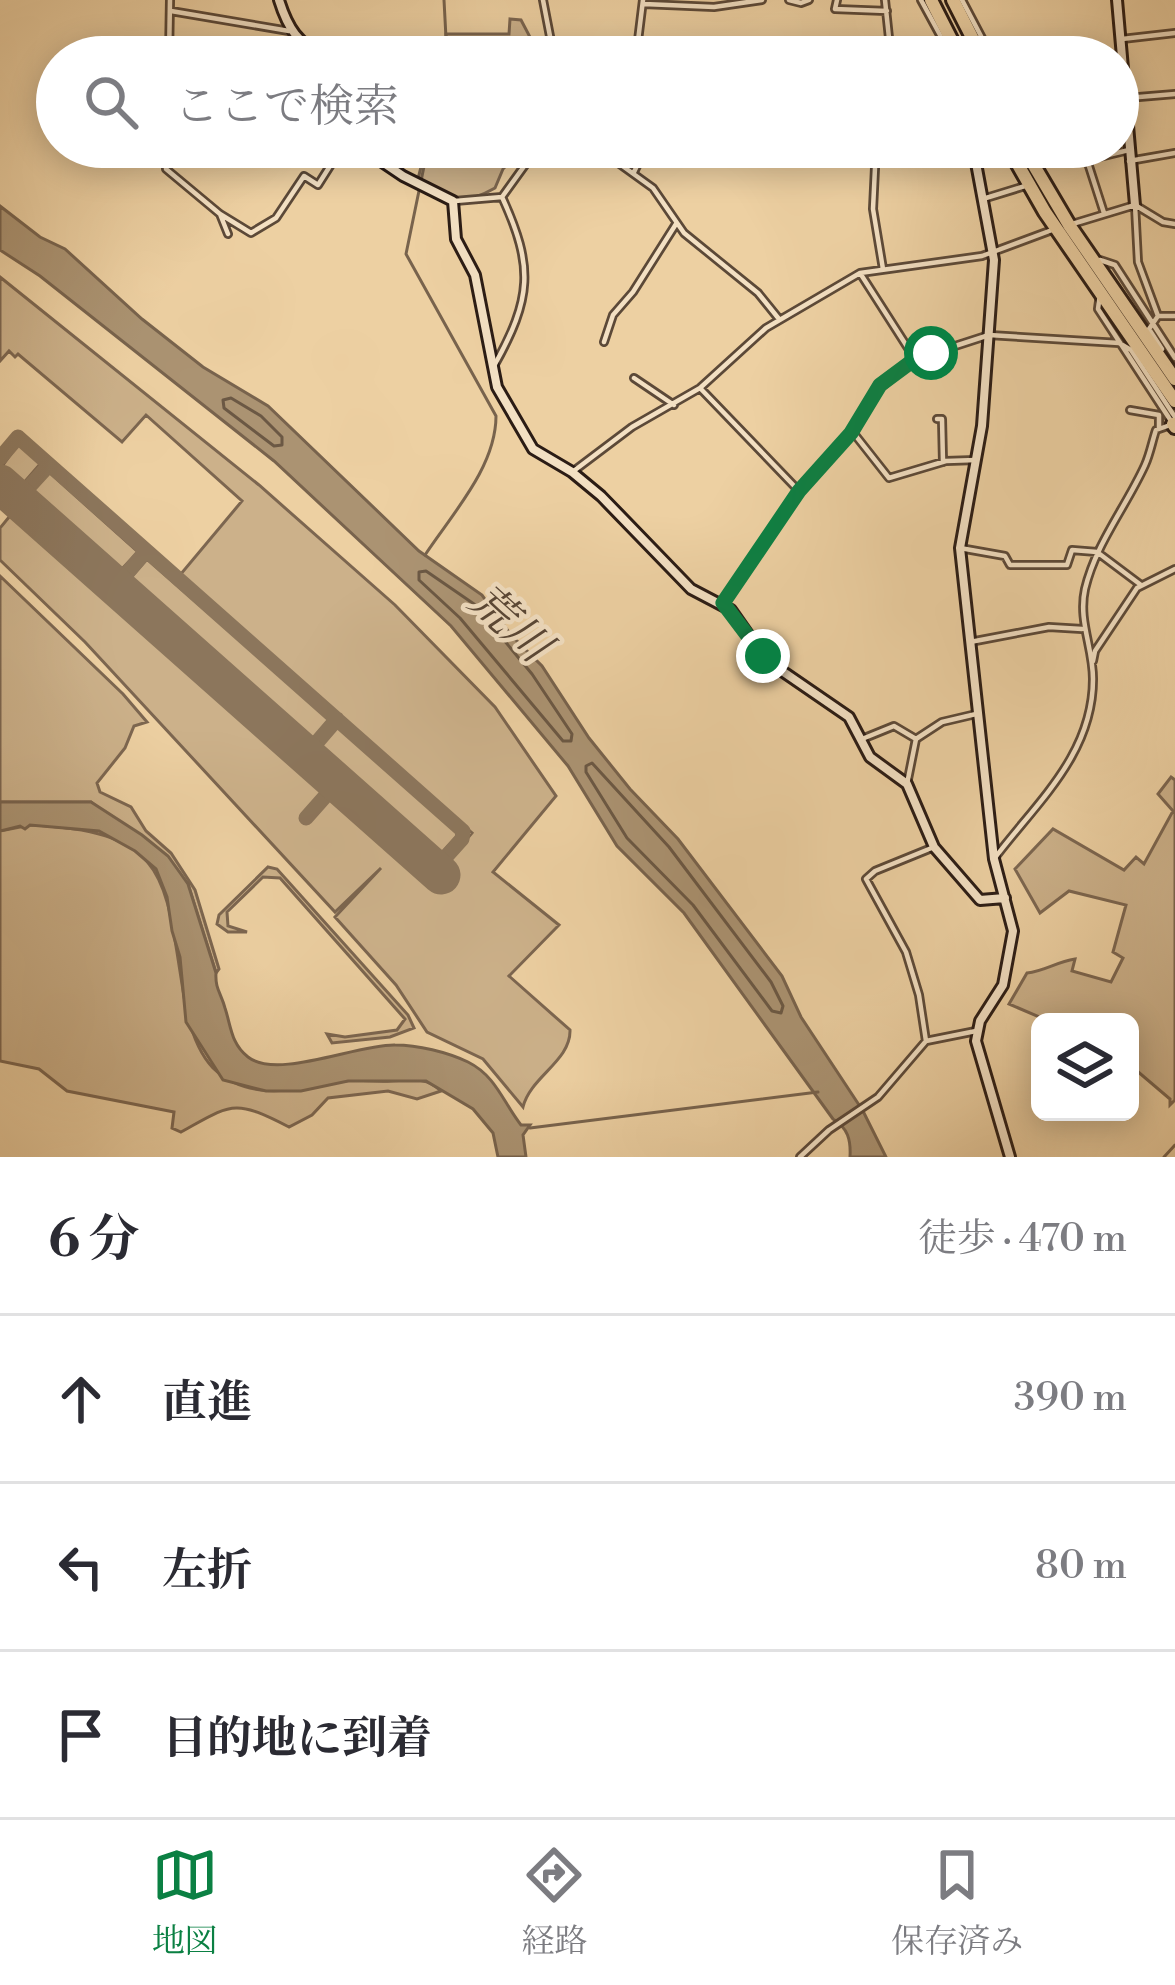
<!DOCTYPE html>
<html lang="ja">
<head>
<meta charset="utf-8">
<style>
	body { margin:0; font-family:"Libre Bodoni","Noto Serif JP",serif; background:#f2f2f3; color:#2b2b33 }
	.controls { position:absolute; right:36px; bottom:36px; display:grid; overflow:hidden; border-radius:18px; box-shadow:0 6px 30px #0003 }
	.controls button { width:108px; height:108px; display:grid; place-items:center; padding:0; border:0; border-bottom:3px solid #e1e1e2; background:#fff; color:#2b2b33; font:60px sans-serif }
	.stop { position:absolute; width:36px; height:36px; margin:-27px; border:9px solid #0b8043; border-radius:50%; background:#fff }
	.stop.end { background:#0b8043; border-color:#fff; box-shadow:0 3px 12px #0008 }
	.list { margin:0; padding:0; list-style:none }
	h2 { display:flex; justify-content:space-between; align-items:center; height:156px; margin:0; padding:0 48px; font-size:51px }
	h2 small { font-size:39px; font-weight:400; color:#7c7c81 }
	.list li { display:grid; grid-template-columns:78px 1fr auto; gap:36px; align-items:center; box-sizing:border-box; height:168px; padding:0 48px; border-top:3px solid #e1e1e2 }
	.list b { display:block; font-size:45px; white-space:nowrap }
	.list em { font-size:39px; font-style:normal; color:#7c7c81 }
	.icon { flex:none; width:66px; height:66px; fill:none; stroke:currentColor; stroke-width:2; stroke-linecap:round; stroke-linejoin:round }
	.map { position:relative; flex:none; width:1175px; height:1157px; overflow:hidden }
	.search { position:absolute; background:#fff; box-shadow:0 6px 30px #0003; left:36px; right:36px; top:36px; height:132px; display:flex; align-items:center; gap:30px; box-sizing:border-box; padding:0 42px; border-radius:66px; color:#7c7c81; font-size:45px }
	.sheet { height:660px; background:#fff }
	nav { display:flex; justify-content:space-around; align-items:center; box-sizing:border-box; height:168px; border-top:3px solid #e1e1e2; background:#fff; font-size:33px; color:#7c7c81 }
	nav a { display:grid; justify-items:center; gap:6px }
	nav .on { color:#0b8043 }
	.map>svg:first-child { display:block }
</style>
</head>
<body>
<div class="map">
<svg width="1175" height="1157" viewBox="0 0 1175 1157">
	<rect width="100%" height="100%" fill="#edd0a2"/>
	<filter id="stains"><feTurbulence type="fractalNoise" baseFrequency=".00167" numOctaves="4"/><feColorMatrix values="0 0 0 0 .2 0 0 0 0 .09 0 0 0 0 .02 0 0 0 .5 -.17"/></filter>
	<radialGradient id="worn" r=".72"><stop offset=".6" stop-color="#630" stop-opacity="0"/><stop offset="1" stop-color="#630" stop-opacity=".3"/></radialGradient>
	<!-- green -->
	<path fill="#ccb18a" stroke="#7c6650" stroke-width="3" d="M510 19 521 20 530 37V57H447L446 34H509Z
		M426 147H506L517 155 503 169 495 188C459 208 452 200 417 183Z
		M0 277 259 485 395 605 495 707 556 796 493 872 559 925 509 976 570 1030C571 1061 530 1077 523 1107L483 1059 427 1032 396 985 335 917 381 868 335 912 85 642 0 560V528L14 511 436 883 450 870 445 865 472 833 180 575 242 501 146 415 122 442 18 354 15 357 9 351 0 361Z
		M18 444 41 463 21 486 0 469Z
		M49 472 138 552 117 574 29 494Z
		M147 559 330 719 309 743 126 583Z
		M0 576 123 694 147 722 134 726 125 748 97 783 100 792 131 807 146 831 171 853 195 890 219 969 216 973 188 884 91 802H0Z
		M337 726 459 834 437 858 316 750Z
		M1171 777 1175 780V1100L1170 1105V1099L1130 1065V1022H1051L1009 1004 1027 973C1045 971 1056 962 1075 959L1072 971 1111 982 1123 958 1113 952 1126 905 1069 891 1040 913 1015 869 1053 829 1124 870 1136 857 1144 864 1173 811 1158 794Z
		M30 825C175 831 164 882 185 1002 189 1024 197 1051 213 1068 250 1104 301 1088 344 1081 359 1079 375 1082 390 1081 410 1080 426 1076 441 1091L417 1099 388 1091 328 1098 312 1115 289 1127C233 1098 232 1104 181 1132L172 1128 174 1112 67 1091 39 1069 0 1061V831Z
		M268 867 277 869 408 1015 414 1028 390 1037 332 1043 327 1034 345 1037 397 1030 405 1019 280 878 263 877 227 912 228 926 247 932H228L217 924 219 915Z"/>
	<!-- water -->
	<path fill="#ab9372" stroke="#78634d" stroke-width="3" d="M0 206 40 237 65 249 142 319 203 367 268 406 419 551 482 595 511 635 542 666 589 738 630 789 678 839 782 976 801 1017 863 1111 886 1157H850C851 1140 848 1128 833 1119L684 913 617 846 568 766 451 626 274 461 40 276 0 250Z
		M0 802H91L142 835 168 856 188 884 216 973C215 989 221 993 225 1008 231 1026 231 1044 248 1057 277 1080 358 1044 395 1045 418 1045 447 1052 468 1062 496 1076 503 1102 521 1125H530L523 1135 526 1157H498L493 1133 473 1109 426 1081H348L301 1091H266L223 1080 186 1022 180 957 172 931 167 897 156 869 135 851 99 831 30 825 25 829 20 826 0 831Z"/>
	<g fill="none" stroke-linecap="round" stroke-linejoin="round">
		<!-- shore -->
		<path stroke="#6b5844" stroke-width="3" d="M231 398 261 416 282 437V445L274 446 224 408 223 400Z
			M426 571 474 604 532 674 572 734 571 741H563L460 618 419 580V572Z
			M592 763 669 847 771 982 783 1006 781 1013 772 1011 693 905 627 838 586 772V766Z"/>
		<!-- stream -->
		<path stroke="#78634d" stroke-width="3" d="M444 0 447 57
			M425 555C452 514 496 467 496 416L406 254 428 147
			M530 1128 818 1092
			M1164 1157 1175 1145"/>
		<!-- taxiway -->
		<path stroke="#8c765c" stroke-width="15" d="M0 458 18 437 463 831 462 839 435 869
			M18 499 49 465
			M116 586 146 551
			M306 755 337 719
			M306 818 337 783"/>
		<!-- runway -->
		<path stroke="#8c765c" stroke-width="39" d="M0 484 441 875"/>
		<defs>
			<path id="street" d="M543 0 554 57
				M789 0 801 3 809 0
				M837 0 835 9 887 11
				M885 0 891 57
				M921 0 952 57
				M962 0 992 57
				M644 4 714 7 762 0
				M171 11 289 31
				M1122 39 1175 33
				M169 57 170 0
				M636 57 643 0
				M1127 98 1175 94
				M167 147 166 169 220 214 251 233 276 218 304 176 318 185 342 147
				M587 147 610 157 653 188 684 233 758 293 779 319
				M876 147 873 209 883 269
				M1129 161 1175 153
				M634 172 646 147
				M986 198 1025 186
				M455 201 502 197 538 147
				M1135 205 1138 262 1158 316 1149 329 1162 349
				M1104 213 1087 160 1129 150
				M220 214 228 234
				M1069 225 1135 205 1163 222 1175 224
				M1100 260 1115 265 1175 358
				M860 273 915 359
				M1158 316H1175
				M604 342 613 315 633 292 676 224
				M494 366C532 298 534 267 502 197
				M634 378 674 405
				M700 388 799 491
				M1130 410 1159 415V428
				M937 419H942L943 462
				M852 431 889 478 946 461 976 460
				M575 470 632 427 700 388 766 328 860 273 982 256 1052 230
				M960 548 1005 556 1010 565H1067L1072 550 1097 552 1141 585
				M723 603 799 491 851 433 873 394 915 359 989 335 1119 343 1131 350 1175 417
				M970 642 1049 627 1082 629
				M1093 661 1095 651 1137 588 1175 569
				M862 739 894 726 916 739
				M916 739 942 722 976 714
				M907 784 916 739
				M994 859C1036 803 1093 755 1093 679 1093 647 1078 621 1085 589 1096 543 1126 507 1145 465 1150 454 1152 442 1156 430L1173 424 1098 309 1100 294
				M926 1041 919 995 906 952 866 879 875 871 934 847
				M800 1157 829 1130 878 1097 926 1041 976 1031"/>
			<path id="secondary" d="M279 0C288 29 298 43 324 57
				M1117 0 1135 205
				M360 147 403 176 453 201 456 239 475 275 497 387 533 449 572 472 601 496 691 589 731 610 766 660 849 717 870 757 907 784 934 847 980 900 1005 898
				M973 147 994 260 982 426 960 548 994 859 1013 931 1003 985 980 1021 976 1041 1010 1157"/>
			<path id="highway" d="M931 0 960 57
				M953 0 982 57
				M1008 147 1045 212 1175 401
				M1023 147 1069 225 1175 379
				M1173 424 1175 427"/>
		</defs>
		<!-- street casing -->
		<use href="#street" stroke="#5c4938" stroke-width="10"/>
		<!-- secondary casing -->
		<use href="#secondary" stroke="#2b1c15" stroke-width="14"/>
		<!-- highway casing -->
		<use href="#highway" stroke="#2b1c15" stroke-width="18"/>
		<!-- street -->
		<use href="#street" stroke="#f3e0c3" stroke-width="4.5"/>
		<!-- secondary -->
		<use href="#secondary" stroke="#f3e0c3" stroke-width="8"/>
		<!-- highway -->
		<use href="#highway" stroke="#edd0a2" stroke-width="12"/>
	</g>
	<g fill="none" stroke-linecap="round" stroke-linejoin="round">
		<!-- route -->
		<path stroke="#0b8043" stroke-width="15" d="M763 656 723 603 799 491 851 433 880 385 915 359 931 353"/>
	</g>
	<g text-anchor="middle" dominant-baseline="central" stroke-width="9" stroke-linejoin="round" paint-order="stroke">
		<!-- water labels -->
		<g font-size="45" font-style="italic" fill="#584636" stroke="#f3e0c3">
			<text transform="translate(509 624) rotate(42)">荒川</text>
		</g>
	</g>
	<rect width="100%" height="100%" filter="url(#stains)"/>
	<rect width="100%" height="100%" fill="url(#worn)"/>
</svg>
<div class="controls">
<button><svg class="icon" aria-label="layers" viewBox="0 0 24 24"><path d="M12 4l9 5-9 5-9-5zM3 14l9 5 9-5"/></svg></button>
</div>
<div class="stop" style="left:931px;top:353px"></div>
<div class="stop end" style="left:763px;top:656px"></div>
<div class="search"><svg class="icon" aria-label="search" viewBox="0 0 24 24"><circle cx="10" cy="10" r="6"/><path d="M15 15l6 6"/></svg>ここで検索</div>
</div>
<section class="sheet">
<h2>6 分<small>徒歩 · 470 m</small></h2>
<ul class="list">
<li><svg class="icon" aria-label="ahead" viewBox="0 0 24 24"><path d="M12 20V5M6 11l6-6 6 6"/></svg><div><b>直進</b></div><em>390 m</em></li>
<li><svg class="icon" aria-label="left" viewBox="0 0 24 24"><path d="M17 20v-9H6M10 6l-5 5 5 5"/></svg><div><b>左折</b></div><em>80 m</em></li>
<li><svg class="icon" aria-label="arrive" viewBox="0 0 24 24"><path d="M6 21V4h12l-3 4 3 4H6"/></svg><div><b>目的地に到着</b></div></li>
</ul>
</section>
<nav>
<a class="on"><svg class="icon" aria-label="map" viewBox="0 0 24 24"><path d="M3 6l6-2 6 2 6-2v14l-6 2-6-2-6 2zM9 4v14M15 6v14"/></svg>地図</a>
<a><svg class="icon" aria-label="directions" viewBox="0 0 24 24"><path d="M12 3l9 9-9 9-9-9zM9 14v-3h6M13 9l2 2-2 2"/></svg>経路</a>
<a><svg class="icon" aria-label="saved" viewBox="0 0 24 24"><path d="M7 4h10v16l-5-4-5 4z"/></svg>保存済み</a>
</nav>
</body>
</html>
